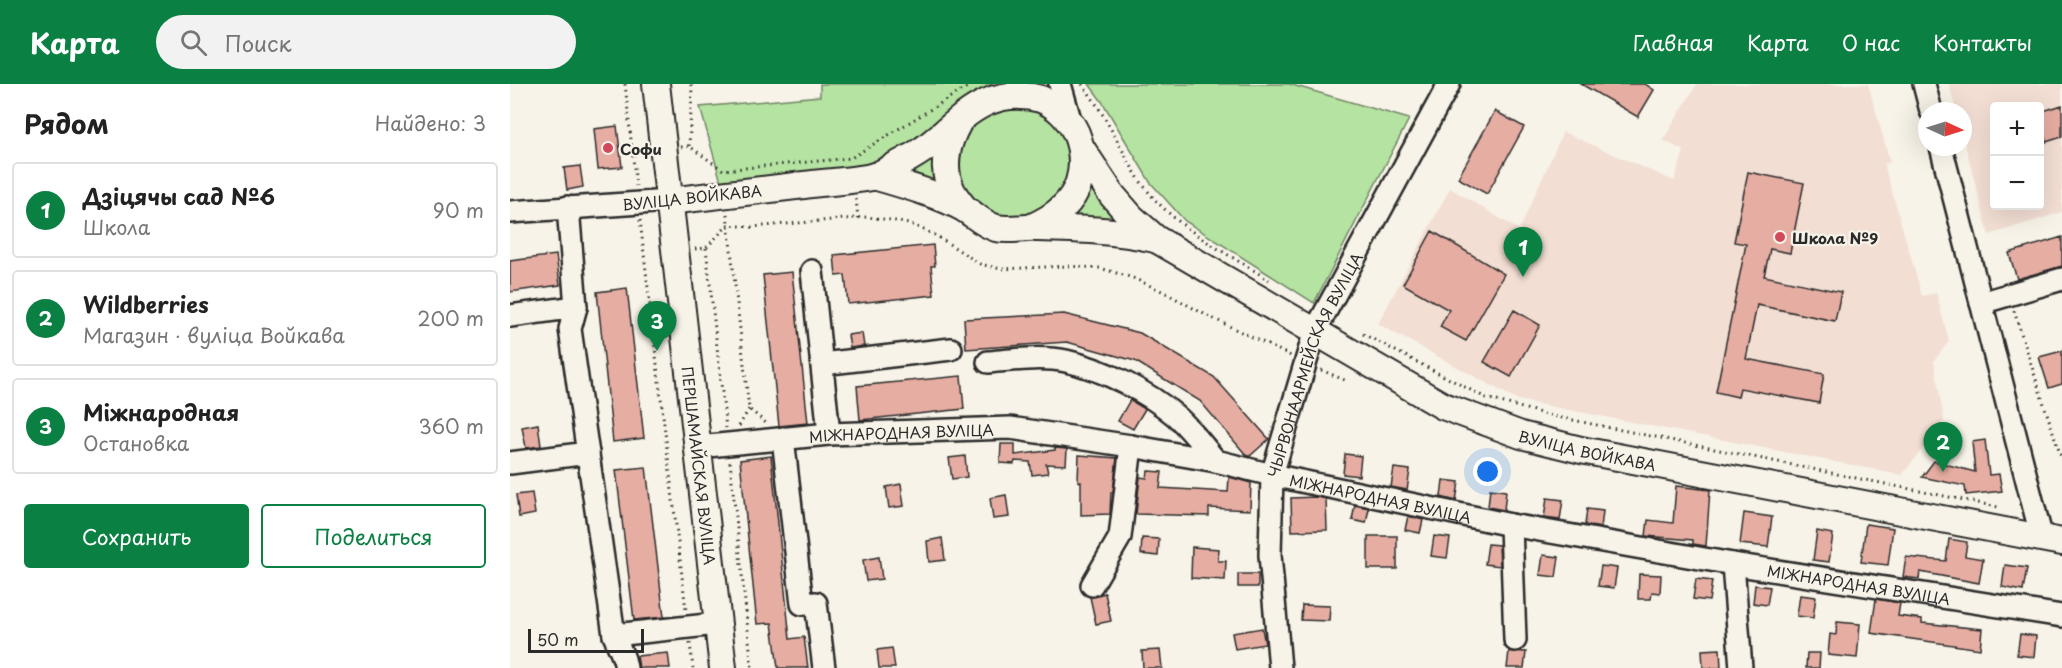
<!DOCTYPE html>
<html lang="ru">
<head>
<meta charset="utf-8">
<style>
	body { margin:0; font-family:"Playpen Sans",sans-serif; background:#f2f2f2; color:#222 }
	.controls { position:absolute; right:18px; top:18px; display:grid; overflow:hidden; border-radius:6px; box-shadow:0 6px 24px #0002 }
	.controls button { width:54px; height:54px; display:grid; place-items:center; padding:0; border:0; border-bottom:2px solid #e0e0e0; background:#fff; color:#222; font:30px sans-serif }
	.compass { position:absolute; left:1408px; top:18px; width:54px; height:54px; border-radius:50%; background:#fff; box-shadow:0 6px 24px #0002; rotate:94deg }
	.scale { position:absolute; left:18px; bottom:15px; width:116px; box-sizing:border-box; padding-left:6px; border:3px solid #2b2b2b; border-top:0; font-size:16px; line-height:21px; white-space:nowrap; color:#2b2b2b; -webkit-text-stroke:4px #f7f3e8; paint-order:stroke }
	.you { position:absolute; left:978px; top:388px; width:21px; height:21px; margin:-15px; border:4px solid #fff; border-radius:50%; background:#1a73e8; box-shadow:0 0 0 9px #1a73e833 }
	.badge { display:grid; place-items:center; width:39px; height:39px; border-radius:50%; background:#0b8043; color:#fff; font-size:20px; font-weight:700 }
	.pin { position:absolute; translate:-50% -50px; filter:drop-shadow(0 2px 3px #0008) }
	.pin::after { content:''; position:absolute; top:32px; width:21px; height:18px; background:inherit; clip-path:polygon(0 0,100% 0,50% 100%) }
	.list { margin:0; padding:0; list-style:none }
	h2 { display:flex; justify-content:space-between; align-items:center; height:78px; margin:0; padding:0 24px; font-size:26px }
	h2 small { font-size:20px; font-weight:400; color:#767676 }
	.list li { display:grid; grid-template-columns:39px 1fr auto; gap:18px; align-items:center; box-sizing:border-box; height:96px; margin:0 12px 12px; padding:0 12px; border:2px solid #e0e0e0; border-radius:6px }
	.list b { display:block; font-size:22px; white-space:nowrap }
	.list p { margin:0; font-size:20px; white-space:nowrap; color:#767676 }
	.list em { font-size:20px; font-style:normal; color:#767676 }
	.actions { display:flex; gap:12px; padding:18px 24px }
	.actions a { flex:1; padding:14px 0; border:2px solid #0b8043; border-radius:6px; text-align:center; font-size:21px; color:#0b8043 }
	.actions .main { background:#0b8043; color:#fff }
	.icon { flex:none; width:33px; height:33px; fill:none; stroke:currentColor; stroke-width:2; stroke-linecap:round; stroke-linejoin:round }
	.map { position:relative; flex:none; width:1552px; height:584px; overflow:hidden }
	header { display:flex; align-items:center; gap:36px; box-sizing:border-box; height:84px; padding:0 30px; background:#0b8043; color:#fff }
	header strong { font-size:28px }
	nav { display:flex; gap:33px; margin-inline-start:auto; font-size:21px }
	.search { width:420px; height:54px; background:#f2f2f2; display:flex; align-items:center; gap:15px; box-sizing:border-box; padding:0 21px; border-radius:33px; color:#767676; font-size:22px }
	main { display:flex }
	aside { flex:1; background:#fff }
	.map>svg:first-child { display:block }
</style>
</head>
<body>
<header>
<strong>Карта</strong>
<div class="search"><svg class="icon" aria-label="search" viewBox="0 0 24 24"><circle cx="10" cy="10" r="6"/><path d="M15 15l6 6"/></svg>Поиск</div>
<nav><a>Главная</a><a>Карта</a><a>О нас</a><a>Контакты</a></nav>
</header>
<main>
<aside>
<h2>Рядом<small>Найдено: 3</small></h2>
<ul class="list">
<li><span class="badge">1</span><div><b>Дзіцячы сад №6</b><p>Школа</p></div><em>90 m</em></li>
<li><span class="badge">2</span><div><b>Wildberries</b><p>Магазин · вуліца Войкава</p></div><em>200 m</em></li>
<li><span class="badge">3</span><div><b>Міжнародная</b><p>Остановка</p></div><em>360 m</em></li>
</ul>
<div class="actions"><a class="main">Сохранить</a><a>Поделиться</a></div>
</aside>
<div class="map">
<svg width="1552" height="584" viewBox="0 0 1552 584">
	<rect width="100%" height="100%" fill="#f7f3e8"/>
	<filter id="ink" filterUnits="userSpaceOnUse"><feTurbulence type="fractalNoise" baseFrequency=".0167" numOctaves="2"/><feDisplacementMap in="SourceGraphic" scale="12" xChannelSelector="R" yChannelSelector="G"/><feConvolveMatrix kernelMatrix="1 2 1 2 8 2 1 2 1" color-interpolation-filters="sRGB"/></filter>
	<g filter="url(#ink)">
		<!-- built -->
		<path fill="#f2ded3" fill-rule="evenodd" d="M1187 0H1358L1380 78 1374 80 1412 212 1426 209 1439 257 1424 277 1434 337 1392 391 1008 316 868 240 940 104 1009 146 1053 48 1164 97 1174 67 1153 56Z
			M1439 0H1552V128L1479 151 1453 53V27H1446ZM1484 22H1530V122H1484Z"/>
		<!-- green -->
		<path fill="#b5e3a1" stroke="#708766" stroke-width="1.5" d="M310 0H487L446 20 412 54 360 80 211 98 190 23 310 12Z
			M579 0H779L899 35 804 219 675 137 640 98 593 19Z
			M448 78a56 56 0 1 1 112 0a56 56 0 1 1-112 0Z
			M431 58 436 111 383 91Z
			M577 97 617 142 547 139Z"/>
		<!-- building -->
		<path fill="#e6ada2" stroke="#2b2b2b" stroke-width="1.5" d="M1071 0H1135L1144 6 1128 33Z
			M1552 21V53L1536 58 1530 38V28Z
			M985 27 1014 43 977 110 948 94Z
			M107 42 112 83 88 85 84 45Z
			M70 82 73 103 57 106 54 84Z
			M1238 88 1294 99 1280 169 1260 165 1254 192 1331 208 1325 237 1247 221 1236 275 1314 290 1309 319 1230 304 1228 313 1206 308 1236 160 1224 158Z
			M922 147 994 190 956 257 930 243 939 226 893 200Z
			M1552 153V182L1507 195 1499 169Z
			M423 161 425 182H421L424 211 338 220 335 191 326 192 324 171Z
			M46 171 50 201 0 208V177Z
			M282 188 298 339 269 342 253 191Z
			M117 204 134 354 103 358 87 208Z
			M1004 226 1030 241 1001 293 974 278Z
			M554 230 630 249 704 293 759 355 740 372H737L690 317 625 277 557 258 456 265 454 235Z
			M352 249 354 262 340 264 338 251Z
			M1552 267V300L1539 304 1529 273Z
			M451 292 454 325 350 336 347 302Z
			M620 316 635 325 623 345 608 337Z
			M28 340 31 362 16 364 12 343Z
			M1475 356 1479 391 1489 390 1492 407 1456 411 1455 402 1412 393 1424 377 1465 388 1462 358Z
			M491 360H505V371L545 366V364L557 365 556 381 536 380 538 389 522 391 520 378 505 377 504 380 490 379Z
			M835 370 851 372 849 392 833 390Z
			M569 371 607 374 603 408H601L600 430 571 431V398L568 397Z
			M261 372 280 555 294 553 298 584H268L262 539 247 540 230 376Z
			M455 372 457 393 442 395 439 374Z
			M136 383 154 533 124 536 106 386Z
			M884 384 900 386 897 406 881 403Z
			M638 387 652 388 650 404 718 408 719 393 741 399 740 426 699 424V432L626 430 630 393 637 394Z
			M933 396 949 398 946 417 931 413Z
			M391 400 394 422 379 424 376 403Z
			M1166 402 1200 406 1196 462 1183 460V456L1136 452 1138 436 1163 439Z
			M980 405 996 407 994 426 978 423Z
			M22 409 25 430 9 433 6 411Z
			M496 411 499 433 483 435 480 414Z
			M807 413 816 415 817 446 782 447 781 414Z
			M1037 414 1053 416 1050 436 1034 434Z
			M845 421 859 424 856 439 842 436Z
			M1077 425 1093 427 1091 444 1075 441Z
			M1234 429 1262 433 1258 463 1230 460Z
			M898 432 913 436 910 449 895 446Z
			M1356 440 1383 444 1378 481 1351 478Z
			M1307 447 1323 450 1319 478 1303 476Z
			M858 452H887V485H858Z
			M924 452 940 454 937 474 921 472Z
			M432 454 435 476 419 478 417 457Z
			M632 454 649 455 648 472 631 470Z
			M1439 455 1457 458 1455 472 1473 475 1469 499 1410 488 1409 495 1393 493 1396 473 1436 477Z
			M978 460 989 461 990 482 975 480Z
			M682 463 709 465 708 477H716L715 496 681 494Z
			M1033 471 1049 473 1046 493 1030 491Z
			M369 473 372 495 356 497 353 476Z
			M1495 481 1517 484 1513 507 1492 503Z
			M1091 482 1107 484 1104 504 1088 502Z
			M728 490H748V503H728Z
			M1129 490 1151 491 1150 509 1142 508 1141 515H1128Z
			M1186 495 1202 497 1199 517 1183 515Z
			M1245 501 1260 503 1257 521 1243 519Z
			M595 509 601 537 586 540 580 513Z
			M1290 511 1306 513 1303 534 1287 532Z
			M1366 515 1390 519 1388 532 1412 535V539L1472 545 1470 565 1361 549Z
			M792 521 820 522 819 537 791 536Z
			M1327 538 1350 540 1347 574 1318 571 1320 550 1326 551Z
			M752 544 755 560 725 565 722 549Z
			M1510 550 1526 552 1524 573 1507 571Z
			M382 564 385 584H369L367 566Z
			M1210 565 1211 584H1193L1192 566Z
			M650 566 652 584H633L632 567Z
			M999 567 1016 568 1014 584H997Z
			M158 569 160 584H129L127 572Z
			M1297 569H1310L1309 584H1296Z"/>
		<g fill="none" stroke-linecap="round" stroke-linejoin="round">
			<defs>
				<g id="minor">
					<path d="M550 0 561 39"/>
					<path d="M1414 0 1421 27"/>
					<path d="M1431 63 1532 455"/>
					<path d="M58 123 66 223 60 245 104 551 114 575 116 584"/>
					<path d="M0 128 159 117"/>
					<path d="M302 187 319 350"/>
					<path d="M1471 219 1552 195"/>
					<path d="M0 232 66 223"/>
					<path d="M478 278C503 276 531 272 556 277 593 285 638 308 666 332 681 345 693 362 706 377"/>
					<path d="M312 280 441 265"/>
					<path d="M273 354 292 520 306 519 314 584"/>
					<path id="s1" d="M188 363 319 350 500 344 621 362 706 377 762 391 1001 441 1223 480 1552 532"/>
					<path d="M0 379 78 369"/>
					<path d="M1001 441 1005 556"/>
					<path d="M1223 480 1231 584"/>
					<path d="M582 501 610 453 621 362"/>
					<path d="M104 551 207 540"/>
					<path id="s2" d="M770 584 760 471 762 391 805 247 939 0"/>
				</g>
				<g id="major">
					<path id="s3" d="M146 0 213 584"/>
					<path d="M448 39C437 59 431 82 441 105 444 112 450 119 455 125"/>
					<path id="s4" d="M571 64 602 111 621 133 646 155 933 322 1011 351 1071 366 1552 458"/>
					<path d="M364 92C394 101 428 110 455 125 466 132 473 140 486 144 500 147 513 143 527 144 567 145 606 146 645 155"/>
					<path d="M159 117C204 112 249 106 294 101 317 98 340 97 362 93 369 91 376 87 383 83 393 78 404 72 414 65 451 37 477 0 531 15 546 21 559 34 566 49 572 64 574 82 569 98 562 121 543 134 522 143"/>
				</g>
			</defs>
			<!-- minor casing -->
			<use href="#minor" stroke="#2b2b2b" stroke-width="26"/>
			<!-- major casing -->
			<use href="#major" stroke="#2b2b2b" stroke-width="30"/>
			<!-- path -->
			<path stroke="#2b2b2b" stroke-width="3" stroke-dasharray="1.5 4.5" stroke-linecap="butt" d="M115 0 126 102
				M572 0C595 29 609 63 629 95 659 141 714 167 759 196
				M179 62 182 9 181 0
				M171 63 179 62 213 86 341 74 462 0
				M122 68 135 67
				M346 115 348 134
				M217 130 239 325 256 339
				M130 136 176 526
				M196 164 216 344
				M185 165 196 164 218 141 242 143 357 133 381 136 403 141 427 152 470 180 491 185 558 182 590 184 623 194 654 208 696 231 781 272
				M1504 227 1552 376
				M853 250 976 314 1038 331 1488 423
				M811 286 837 297
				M229 342 239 325
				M220 378 242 584
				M180 559 183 584"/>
			<!-- minor -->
			<use href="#minor" stroke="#f7f3e8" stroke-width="21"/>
			<!-- major -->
			<use href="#major" stroke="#f7f3e8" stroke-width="26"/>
		</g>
	</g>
	<!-- markers -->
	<g fill="#d1495b" stroke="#f7f3e8" stroke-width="2">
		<circle cx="98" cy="64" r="6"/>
		<circle cx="1270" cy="153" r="6"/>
	</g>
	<g text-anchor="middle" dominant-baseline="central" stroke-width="4.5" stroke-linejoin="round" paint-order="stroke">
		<!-- poi labels -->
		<g font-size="15" font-weight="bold" fill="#2b2b2b" stroke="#f7f3e8" text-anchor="start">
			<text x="110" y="64">Софи</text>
			<text x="1282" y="153">Школа №9</text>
		</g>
		<!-- street labels -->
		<g font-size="15" fill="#2b2b2b" stroke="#f7f3e8">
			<text transform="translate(182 113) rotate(-6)">ВУЛІЦА ВОЙКАВА</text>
			<text stroke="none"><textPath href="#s2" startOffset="312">ЧЫРВОНААРМЕЙСКАЯ ВУЛІЦА</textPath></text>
			<text stroke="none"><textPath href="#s1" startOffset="204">МІЖНАРОДНАЯ ВУЛІЦА</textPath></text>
			<text stroke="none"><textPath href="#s4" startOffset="602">ВУЛІЦА ВОЙКАВА</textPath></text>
			<text stroke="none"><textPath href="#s3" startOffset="384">ПЕРШАМАЙСКАЯ ВУЛІЦА</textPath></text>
			<text stroke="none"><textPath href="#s1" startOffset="690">МІЖНАРОДНАЯ ВУЛІЦА</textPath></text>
			<text stroke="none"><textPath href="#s1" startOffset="1176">МІЖНАРОДНАЯ ВУЛІЦА</textPath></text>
		</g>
	</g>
</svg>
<div class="controls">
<button>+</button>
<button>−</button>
</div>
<svg class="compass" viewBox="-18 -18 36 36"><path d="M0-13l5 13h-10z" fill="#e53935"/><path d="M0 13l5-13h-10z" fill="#767676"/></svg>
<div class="scale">50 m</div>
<div class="you"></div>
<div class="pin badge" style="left:1013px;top:193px">1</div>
<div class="pin badge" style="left:1433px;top:388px">2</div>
<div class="pin badge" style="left:147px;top:267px">3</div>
</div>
</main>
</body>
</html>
